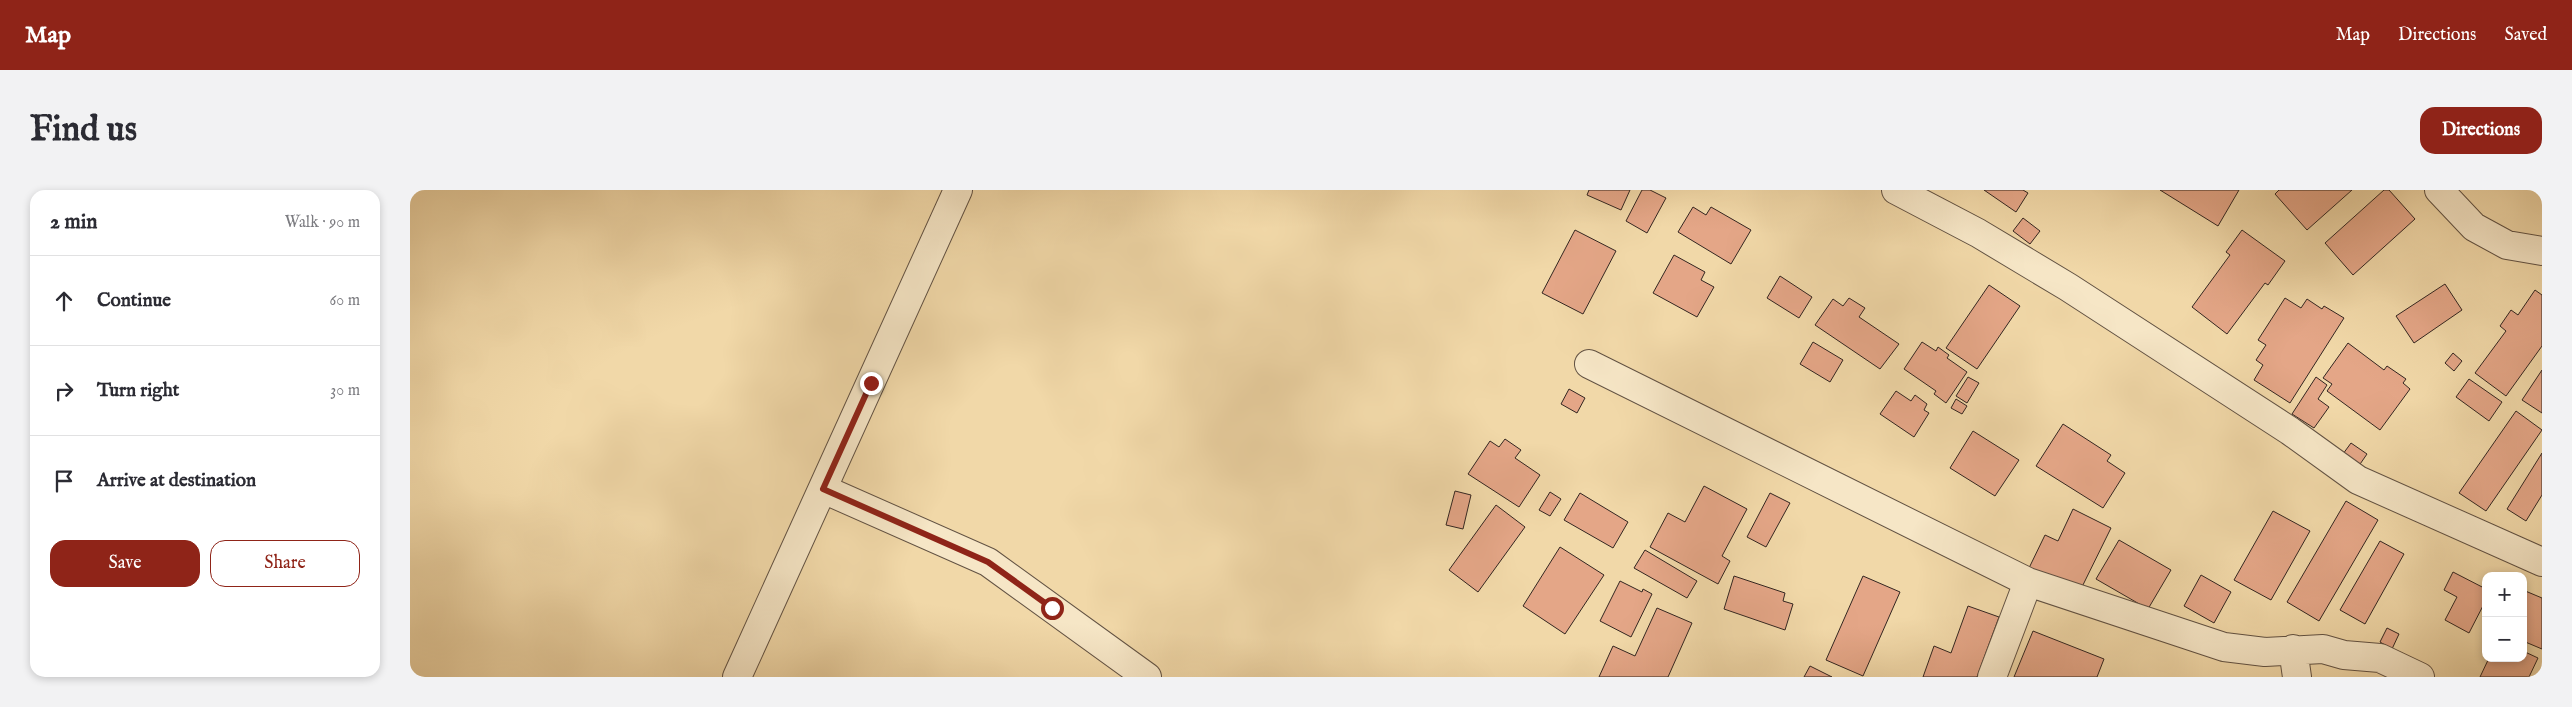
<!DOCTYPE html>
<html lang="en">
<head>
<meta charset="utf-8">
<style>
	body { margin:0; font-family:"IM FELL English",serif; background:#f2f2f3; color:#2b2b33 }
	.controls { position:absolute; right:15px; bottom:15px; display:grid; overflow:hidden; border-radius:10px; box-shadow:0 2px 8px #0003 }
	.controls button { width:45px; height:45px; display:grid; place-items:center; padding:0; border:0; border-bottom:1px solid #e1e1e2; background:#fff; color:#2b2b33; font:25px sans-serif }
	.stop { position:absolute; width:15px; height:15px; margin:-11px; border:4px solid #8f2418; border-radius:50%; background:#fff }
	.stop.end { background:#8f2418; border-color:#fff; box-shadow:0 1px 5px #0008 }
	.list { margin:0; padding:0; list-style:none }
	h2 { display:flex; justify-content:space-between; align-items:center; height:65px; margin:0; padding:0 20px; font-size:21px }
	h2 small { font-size:16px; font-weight:400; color:#7c7c81 }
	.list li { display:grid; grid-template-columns:32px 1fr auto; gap:15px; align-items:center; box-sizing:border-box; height:90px; padding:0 20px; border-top:1px solid #e1e1e2 }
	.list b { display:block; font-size:19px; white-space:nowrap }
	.list em { font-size:16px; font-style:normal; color:#7c7c81 }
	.actions { display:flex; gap:10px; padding:15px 20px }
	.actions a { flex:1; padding:11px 0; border:1px solid #8f2418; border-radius:15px; text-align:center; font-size:18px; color:#8f2418 }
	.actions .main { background:#8f2418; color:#fff }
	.icon { flex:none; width:28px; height:28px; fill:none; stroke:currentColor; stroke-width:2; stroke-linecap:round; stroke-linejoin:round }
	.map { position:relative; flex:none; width:2132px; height:487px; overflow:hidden; border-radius:15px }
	header { display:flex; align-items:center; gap:30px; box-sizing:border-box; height:70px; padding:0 25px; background:#8f2418; color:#fff }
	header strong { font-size:24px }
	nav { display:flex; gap:28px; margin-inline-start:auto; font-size:18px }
	.intro { display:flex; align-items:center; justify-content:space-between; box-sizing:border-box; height:120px; padding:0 30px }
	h1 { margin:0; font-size:35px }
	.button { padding:12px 22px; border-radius:15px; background:#8f2418; color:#fff; font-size:18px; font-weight:700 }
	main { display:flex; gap:30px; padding:0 30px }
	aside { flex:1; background:#fff; border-radius:15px; box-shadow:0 2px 8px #0003 }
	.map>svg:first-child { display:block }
</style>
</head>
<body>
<header>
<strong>Map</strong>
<nav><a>Map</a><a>Directions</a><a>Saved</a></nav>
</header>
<div class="intro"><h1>Find us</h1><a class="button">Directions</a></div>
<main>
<aside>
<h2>2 min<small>Walk · 90 m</small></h2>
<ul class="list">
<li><svg class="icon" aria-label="ahead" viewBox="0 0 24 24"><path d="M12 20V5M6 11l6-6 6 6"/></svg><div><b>Continue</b></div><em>60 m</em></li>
<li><svg class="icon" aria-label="right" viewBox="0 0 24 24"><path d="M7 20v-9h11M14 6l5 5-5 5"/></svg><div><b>Turn right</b></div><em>30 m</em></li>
<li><svg class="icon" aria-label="arrive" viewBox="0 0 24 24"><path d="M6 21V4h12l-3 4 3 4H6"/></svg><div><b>Arrive at destination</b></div></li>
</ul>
<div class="actions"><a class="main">Save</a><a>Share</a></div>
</aside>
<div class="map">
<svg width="2132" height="487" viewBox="0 0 2132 487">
	<rect width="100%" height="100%" fill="#f1d8a8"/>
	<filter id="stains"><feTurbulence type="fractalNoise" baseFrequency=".004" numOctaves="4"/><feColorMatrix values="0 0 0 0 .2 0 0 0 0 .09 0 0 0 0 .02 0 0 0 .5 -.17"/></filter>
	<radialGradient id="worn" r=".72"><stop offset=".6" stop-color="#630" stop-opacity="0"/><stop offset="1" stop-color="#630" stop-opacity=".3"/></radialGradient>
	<!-- building -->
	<path fill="#e4a687" stroke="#332621" d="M1179 0H1220L1211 20 1177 5Z
		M1232 0H1240L1256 8 1237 43 1216 31Z
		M1574 0H1613L1618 3 1606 22Z
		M1750 0H1829L1808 36Z
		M1869 0H1942L1897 40 1865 4Z
		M1974 0H1979L2005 29 1943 85 1915 53Z
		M1283 17 1296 25 1301 17 1341 40 1321 74 1268 42Z
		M1613 28 1630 41 1620 54 1603 41Z
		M1165 40 1206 61 1173 124 1132 103Z
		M1832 40 1875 71 1858 95 1855 93 1817 144 1782 117 1820 65 1816 62Z
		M1264 65 1295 82 1291 90 1304 97 1287 127 1243 103Z
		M1370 86 1402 107 1389 128 1357 108Z
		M2035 94 2052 120 2004 153 1986 126Z
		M1579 95 1610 116 1567 179 1536 158Z
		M2125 100 2132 105V156L2096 206 2065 183 2096 141 2090 136 2101 120 2108 125Z
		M1439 108 1455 118 1449 127 1489 154 1470 179 1405 135 1423 109 1433 116Z
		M1875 108 1891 118 1897 109 1912 119 1914 116 1934 128 1880 213 1844 190 1853 175 1846 170 1856 155 1848 150Z
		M1403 152 1433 170 1420 192 1390 174Z
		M1512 152 1526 161 1528 157 1539 165 1537 168 1557 182 1536 213 1524 204 1526 201 1494 179Z
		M1938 153 1974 180 1977 176 1996 189 1993 193 2000 199 1970 240 1917 201 1922 194 1913 188Z
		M2043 163 2052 171 2044 181 2035 173Z
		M2132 180V223L2112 210Z
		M1558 187 1569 193 1557 213 1546 206Z
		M1906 187 1917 195 1908 209 1919 217 1904 238 1882 224Z
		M2059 189 2092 212 2079 231 2046 207Z
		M1159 199 1175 208 1167 223 1151 214Z
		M1486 201 1501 211 1505 205 1517 214 1514 220 1519 223 1504 247 1470 224Z
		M1546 209 1557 216 1552 224 1541 218Z
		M2106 221 2132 240 2076 321 2049 303Z
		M1653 234 1701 265 1697 271 1715 283 1693 318 1626 276Z
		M1563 241 1609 270 1585 306 1540 278Z
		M1095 249 1111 260 1105 268 1130 285 1109 317 1058 284 1080 251 1089 257Z
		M1941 253 1957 264 1946 280 1930 268Z
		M2132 263V305L2116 331 2097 319Z
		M1294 296 1337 319 1312 366 1320 371 1308 394 1240 357 1258 323 1275 332Z
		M1045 301 1061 305 1053 339 1036 335Z
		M1140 302 1151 309 1140 326 1129 320Z
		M1170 303 1218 332 1203 358 1154 330Z
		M1360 303 1380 313 1356 357 1337 347Z
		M1936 311 1968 330 1909 431 1877 412Z
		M1086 315 1115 337 1068 402 1039 380Z
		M1663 319 1701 338 1669 403 1619 378 1635 345 1648 351Z
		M1863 321 1900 341 1861 410 1824 390Z
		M1709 350 1761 380 1738 419 1686 389Z
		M1970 351 1994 364 1955 434 1930 420Z
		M1150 357 1194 385 1155 444 1113 416Z
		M1235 360 1287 391 1277 408 1224 378Z
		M2043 382 2076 399V410L2059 443 2035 430 2047 407 2034 400Z
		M1791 385 1821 402 1804 433 1774 416Z
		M1324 386 1375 403 1373 411 1383 414 1375 440 1314 419Z
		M1453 386 1490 402 1453 486 1416 470Z
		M1210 391 1232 402 1233 399 1242 404 1221 447 1190 431Z
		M2113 400 2132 408V459L2113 451Z
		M1558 416 1589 427 1567 487H1513L1524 456 1541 463Z
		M1247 418 1282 433 1258 487H1189L1203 456 1225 466Z
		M1977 438 1989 444 1982 459 1970 452Z
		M1623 441 1694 469 1687 487H1604Z
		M2113 461 2128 468 2119 487H2070L2079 468H2113Z
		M1400 476 1422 487H1394Z"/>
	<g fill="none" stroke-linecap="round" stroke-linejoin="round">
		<defs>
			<path id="minor" d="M1486 0 1568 43 1658 97 1880 241 1948 290 2132 372
				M2029 0 2064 37 2097 55 2132 61
				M1179 174 1618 392 1814 457 1855 462 1913 459 1934 465 1970 468 2010 487
				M413 299 578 372 737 487
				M1883 459 1887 487
				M327 487 548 0
				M1582 487 1618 392"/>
		</defs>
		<!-- minor casing -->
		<use href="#minor" stroke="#625243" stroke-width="30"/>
		<!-- minor -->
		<use href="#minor" stroke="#f6e6c6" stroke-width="28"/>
	</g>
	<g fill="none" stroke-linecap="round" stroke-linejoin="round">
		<!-- route -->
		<path stroke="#8f2418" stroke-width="6" d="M461 193 413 299 578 372 642 418"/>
	</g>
	<rect width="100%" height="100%" filter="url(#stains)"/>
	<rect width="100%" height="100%" fill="url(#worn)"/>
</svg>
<div class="controls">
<button>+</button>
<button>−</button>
</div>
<div class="stop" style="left:642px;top:418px"></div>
<div class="stop end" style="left:461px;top:193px"></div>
</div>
</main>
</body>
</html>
